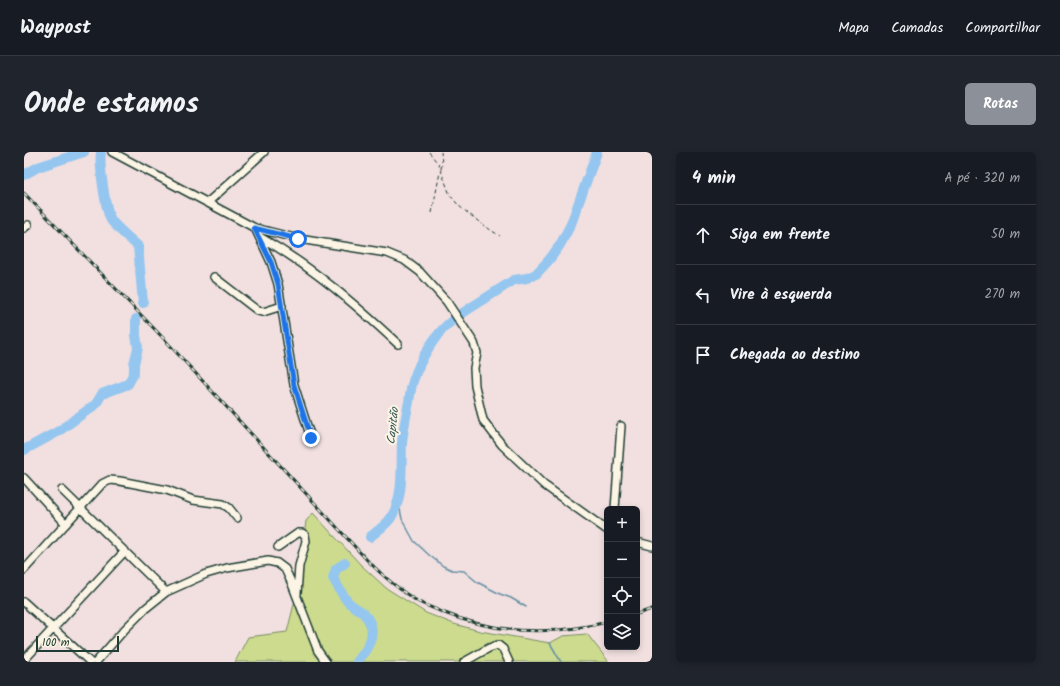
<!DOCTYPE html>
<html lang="pt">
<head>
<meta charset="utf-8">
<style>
	body { margin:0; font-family:Kalam,sans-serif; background:#20242c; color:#f1f3f6 }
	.controls { position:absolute; right:12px; bottom:12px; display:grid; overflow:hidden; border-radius:6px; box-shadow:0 2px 6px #0003 }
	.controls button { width:36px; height:36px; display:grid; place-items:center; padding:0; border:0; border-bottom:1px solid #363941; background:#171b24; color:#f1f3f6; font:20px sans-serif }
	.scale { position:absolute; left:12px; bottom:10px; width:83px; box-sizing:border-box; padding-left:4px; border:2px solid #1f3d34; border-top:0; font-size:11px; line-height:14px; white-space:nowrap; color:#1f3d34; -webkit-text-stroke:3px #fcf5e5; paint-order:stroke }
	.stop { position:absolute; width:12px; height:12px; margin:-9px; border:3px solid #1a73e8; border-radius:50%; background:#fff }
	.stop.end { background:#1a73e8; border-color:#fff; box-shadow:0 1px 4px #0008 }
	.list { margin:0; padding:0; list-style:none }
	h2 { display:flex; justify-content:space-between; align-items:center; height:52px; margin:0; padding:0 16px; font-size:17px }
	h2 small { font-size:13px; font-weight:400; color:#9ea1a6 }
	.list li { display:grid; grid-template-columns:26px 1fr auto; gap:12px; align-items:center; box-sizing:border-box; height:60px; padding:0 16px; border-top:1px solid #363941 }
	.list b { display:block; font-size:15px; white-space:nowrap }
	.list em { font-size:13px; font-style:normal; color:#9ea1a6 }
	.icon { flex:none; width:22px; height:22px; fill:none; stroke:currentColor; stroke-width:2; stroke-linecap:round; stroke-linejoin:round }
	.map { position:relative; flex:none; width:628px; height:510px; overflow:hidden; border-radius:6px }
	header { display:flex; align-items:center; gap:24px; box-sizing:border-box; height:56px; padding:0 20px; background:#171b24; border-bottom:1px solid #363941 }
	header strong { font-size:19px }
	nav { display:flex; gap:22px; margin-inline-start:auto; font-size:14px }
	.intro { display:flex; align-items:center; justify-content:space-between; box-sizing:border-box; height:96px; padding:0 24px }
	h1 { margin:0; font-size:28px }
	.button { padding:10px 18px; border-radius:6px; background:#8c9099; color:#fff; font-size:14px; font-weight:700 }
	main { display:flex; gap:24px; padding:0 24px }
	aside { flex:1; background:#171b24; border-radius:6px; box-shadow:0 2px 6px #0003 }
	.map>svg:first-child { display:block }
</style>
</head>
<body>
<header>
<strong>Waypost</strong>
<nav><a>Mapa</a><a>Camadas</a><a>Compartilhar</a></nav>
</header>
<div class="intro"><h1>Onde estamos</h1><a class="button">Rotas</a></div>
<main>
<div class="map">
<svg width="628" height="510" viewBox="0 0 628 510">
	<rect width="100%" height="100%" fill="#f2e0e0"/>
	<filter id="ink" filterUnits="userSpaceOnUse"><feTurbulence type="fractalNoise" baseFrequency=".025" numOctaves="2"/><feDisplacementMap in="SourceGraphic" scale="8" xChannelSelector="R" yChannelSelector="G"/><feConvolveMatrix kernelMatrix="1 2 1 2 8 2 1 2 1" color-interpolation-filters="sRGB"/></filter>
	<g filter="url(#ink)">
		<!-- green -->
		<path fill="#cddb8f" stroke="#768c62" d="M289 361 337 413 362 436 402 461 430 472 456 479 526 491 539 484 563 482 585 510H211L224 485 263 480 272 444 282 369Z"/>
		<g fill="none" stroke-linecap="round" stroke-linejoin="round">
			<!-- stream -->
			<path stroke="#658fa5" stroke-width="1.5" d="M374 347 378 367 390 389 405 403 419 414 428 418 440 419 453 430 476 442 487 446 502 455
				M526 491 537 510"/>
			<!-- river -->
			<path stroke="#94c6f0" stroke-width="10" d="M77 0C75 12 81 56 87 68 92 75 107 88 114 94L119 151
				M0 23 14 15 60 0
				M437 162 490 128 503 126 512 122 525 108 536 93 547 72 573 0
				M0 298 35 279 72 252 78 242 104 232 110 221V212L114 196 112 183V167
				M346 385C353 379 364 372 368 364 380 343 377 315 378 292 379 278 382 264 385 250 386 243 387 235 389 229 396 208 411 181 429 168
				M321 411 312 417 309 426C314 434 318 443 324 450 328 454 334 457 339 461 356 478 345 495 333 510"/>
			<defs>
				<path id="minor" d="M88 0 231 76 275 87 363 101 380 108 396 120 423 150 450 191 453 201 450 216 451 234 459 268 478 293 520 333 583 378
					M183 51 240 0
					M0 76 4 73
					M231 76 247 110 254 132 270 233 287 286
					M236 85C287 114 331 152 374 192
					M190 125 234 159 239 160 258 154
					M0 326 42 372
					M38 338 142 440
					M591 357 597 274
					M613 390 628 394
					M254 395 274 381H278L281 383 282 389 275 414 273 442
					M0 418 78 332 86 328 96 329 143 338 169 348 199 352 205 356 213 366
					M0 450 66 510
					M0 508 101 399
					M72 510 101 477 122 456 142 440 182 422 203 416 244 409 253 411 261 417 268 432 294 499 302 510
					M440 510 465 496 474 493 479 497 485 510"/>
			</defs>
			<!-- minor casing -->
			<use href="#minor" stroke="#1f3d34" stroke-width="10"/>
			<!-- path -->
			<path stroke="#1f3d34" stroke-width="1" stroke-dasharray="4 3" stroke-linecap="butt" d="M405 0 415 13 426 43 435 54 459 73 476 84
				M417 17 418 12 417 0
				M408 61 416 20"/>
			<!-- minor -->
			<use href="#minor" stroke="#fcf5e5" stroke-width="7"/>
			<defs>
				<path id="rail" d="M0 41 141 188 343 408C358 423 375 438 393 449 400 453 410 456 418 460 472 482 527 484 583 470
					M613 462 628 457"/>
			</defs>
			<!-- rail casing -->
			<use href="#rail" stroke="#1f3d34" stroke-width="3"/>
			<!-- rail -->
			<use href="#rail" stroke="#fcf5e5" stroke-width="1.5" stroke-dasharray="4.5" stroke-linecap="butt"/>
		</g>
	</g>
	<g fill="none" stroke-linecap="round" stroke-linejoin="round" filter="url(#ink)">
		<!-- route -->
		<path stroke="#1a73e8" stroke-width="5" d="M274 87 230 76 247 110 254 132 270 233 287 286"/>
	</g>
	<g text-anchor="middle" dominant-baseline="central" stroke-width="4" stroke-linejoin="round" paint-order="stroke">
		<!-- water labels -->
		<g font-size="12" font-style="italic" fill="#36585a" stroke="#fcf5e5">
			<text transform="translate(369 274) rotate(-84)">Capitão</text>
		</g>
	</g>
</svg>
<div class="controls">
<button>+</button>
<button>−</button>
<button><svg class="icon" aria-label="locate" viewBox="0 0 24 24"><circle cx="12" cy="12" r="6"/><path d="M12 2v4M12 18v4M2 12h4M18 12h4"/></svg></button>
<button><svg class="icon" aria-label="layers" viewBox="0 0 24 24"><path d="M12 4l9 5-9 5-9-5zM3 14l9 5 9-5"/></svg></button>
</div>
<div class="scale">100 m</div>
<div class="stop" style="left:274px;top:87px"></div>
<div class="stop end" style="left:287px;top:286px"></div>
</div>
<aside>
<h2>4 min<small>A pé · 320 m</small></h2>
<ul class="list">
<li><svg class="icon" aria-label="ahead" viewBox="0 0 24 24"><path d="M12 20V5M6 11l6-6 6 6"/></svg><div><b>Siga em frente</b></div><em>50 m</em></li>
<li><svg class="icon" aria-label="left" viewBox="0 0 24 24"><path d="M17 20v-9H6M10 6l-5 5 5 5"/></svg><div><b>Vire à esquerda</b></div><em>270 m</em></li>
<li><svg class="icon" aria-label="arrive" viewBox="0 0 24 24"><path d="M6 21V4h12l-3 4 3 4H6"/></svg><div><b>Chegada ao destino</b></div></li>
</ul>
</aside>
</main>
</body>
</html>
